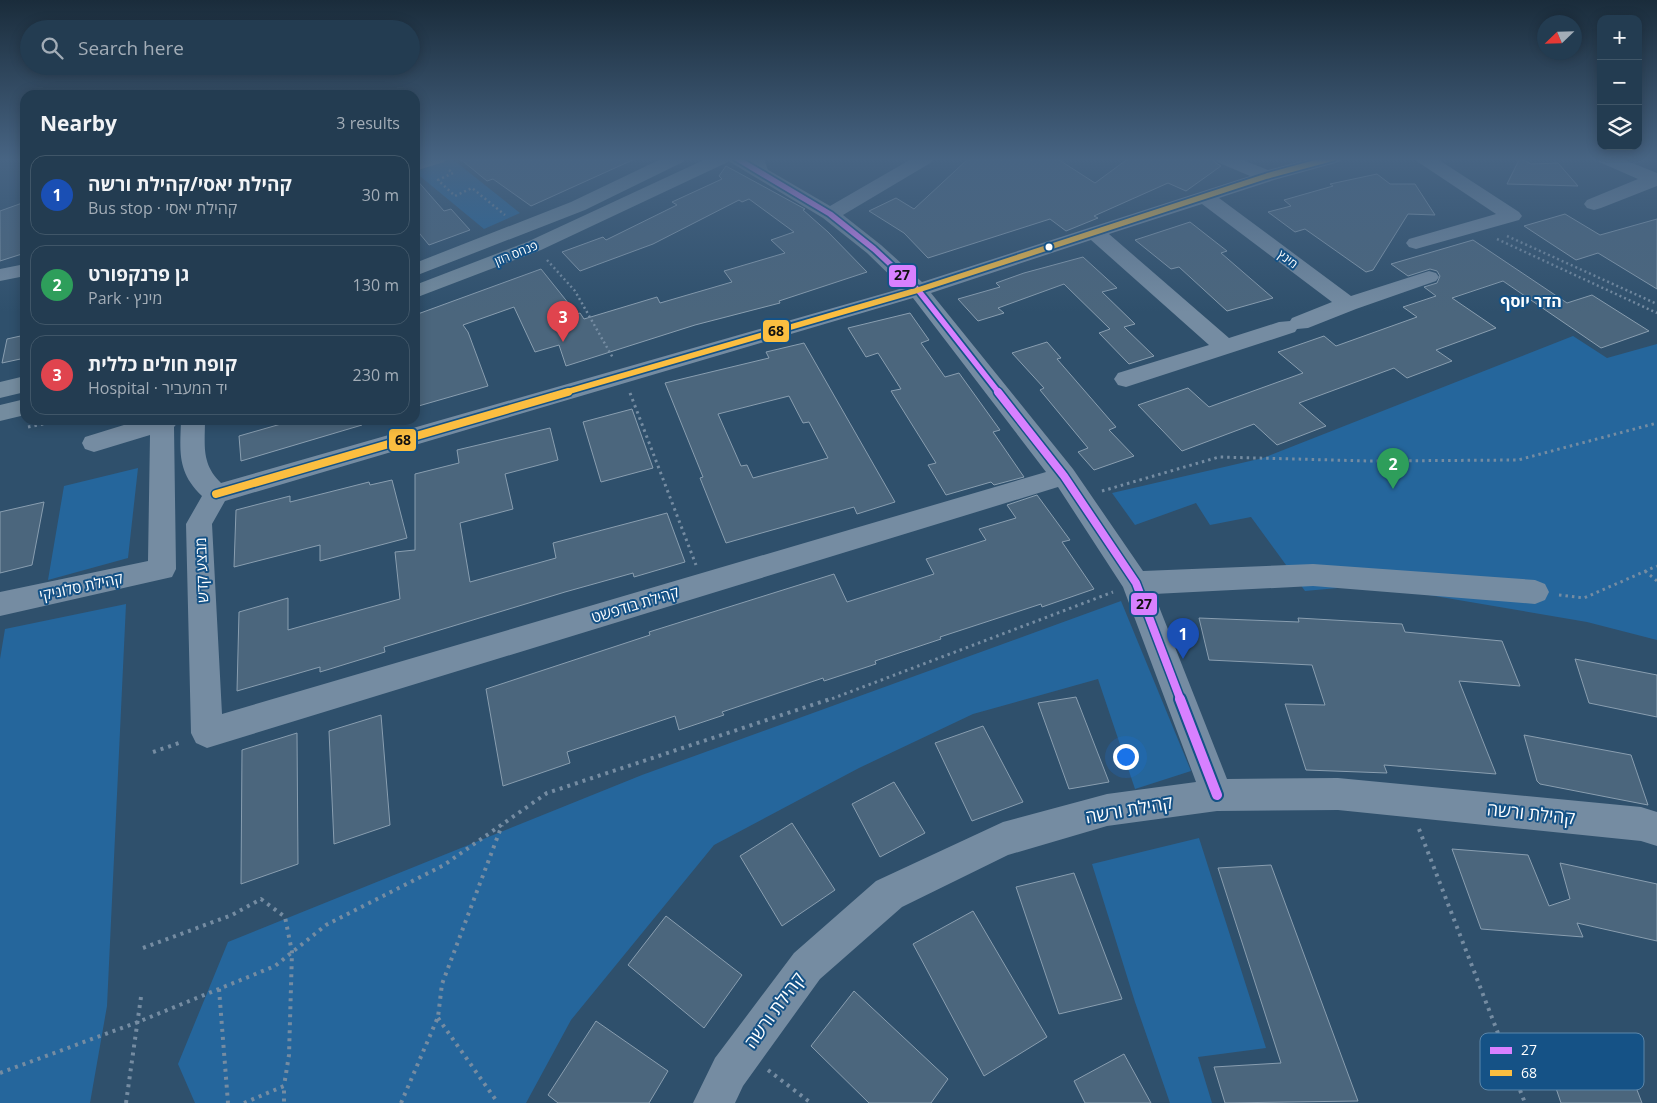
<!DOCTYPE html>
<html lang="en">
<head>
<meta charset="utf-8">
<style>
	body { margin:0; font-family:"Open Sans",Heebo,sans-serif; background:#2b4358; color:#f1f3f6 }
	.controls { position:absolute; right:15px; top:15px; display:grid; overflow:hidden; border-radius:10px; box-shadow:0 2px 12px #0003 }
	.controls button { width:45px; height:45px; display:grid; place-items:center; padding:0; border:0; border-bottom:1px solid #405668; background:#233c51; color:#f1f3f6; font:25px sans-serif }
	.compass { position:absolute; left:1537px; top:15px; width:45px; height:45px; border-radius:50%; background:#233c51; box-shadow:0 2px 12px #0003; rotate:247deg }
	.you { position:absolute; left:1125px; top:756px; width:18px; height:18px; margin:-12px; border:4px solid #fff; border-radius:50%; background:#1a73e8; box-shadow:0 0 0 8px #1a73e833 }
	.badge { display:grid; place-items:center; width:32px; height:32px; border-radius:50%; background:#b6c2cc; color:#fff; font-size:16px; font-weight:700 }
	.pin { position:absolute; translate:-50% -41px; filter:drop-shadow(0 1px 2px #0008) }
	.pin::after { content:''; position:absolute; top:26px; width:18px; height:15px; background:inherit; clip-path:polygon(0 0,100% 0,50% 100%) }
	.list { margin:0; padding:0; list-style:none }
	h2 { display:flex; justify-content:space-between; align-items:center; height:65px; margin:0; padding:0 20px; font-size:21px }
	h2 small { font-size:16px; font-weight:400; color:#a3adb7 }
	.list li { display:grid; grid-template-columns:32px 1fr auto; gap:15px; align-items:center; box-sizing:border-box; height:80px; margin:0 10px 10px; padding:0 10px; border:1px solid #405668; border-radius:15px }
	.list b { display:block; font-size:19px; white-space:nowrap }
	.list p { margin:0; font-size:16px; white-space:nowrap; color:#a3adb7 }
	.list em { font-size:16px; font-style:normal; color:#a3adb7 }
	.icon { flex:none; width:28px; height:28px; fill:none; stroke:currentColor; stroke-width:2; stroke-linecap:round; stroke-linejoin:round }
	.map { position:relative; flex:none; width:1657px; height:1103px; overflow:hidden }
	.search { position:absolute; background:#233c51; box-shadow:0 2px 12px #0003; left:20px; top:20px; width:400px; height:55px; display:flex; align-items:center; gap:12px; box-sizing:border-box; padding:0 18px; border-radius:28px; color:#a3adb7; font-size:19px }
	.panel { position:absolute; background:#233c51; box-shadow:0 2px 12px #0003; left:20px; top:90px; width:400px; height:335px; border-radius:15px }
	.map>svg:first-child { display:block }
</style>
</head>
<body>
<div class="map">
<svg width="1657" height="1103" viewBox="0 0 1657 1103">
	<rect width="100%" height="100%" fill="#2f506c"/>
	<!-- green -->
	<path fill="#25669c" d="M451 158 520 213 484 229 415 172Z
		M1573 336 1607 358 1657 344V640L1587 622 1370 585 1305 591 1251 517 1210 525 1196 503 1135 525 1112 493 1263 458Z
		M138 468 128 558 48 580 64 486Z
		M1121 601 1191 771 1135 789 1098 679 973 714 859 768 714 845 571 1020 526 1103H195L178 1064 228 942 642 775Z
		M126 604 107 1006 90 1103H0V659L5 629Z
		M1199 838 1266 1048 1198 1057 1212 1103H1170L1135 1002 1092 864Z"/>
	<!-- building -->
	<path fill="#4b667d" stroke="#899eb0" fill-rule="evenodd" d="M459 158H637L531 206 493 179 487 181Z
		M969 158H1056L1095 183 1129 158H1212L1216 163 1221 166 1186 191 1168 183 1094 216 1098 218 1066 231 1050 219 928 258 904 233 869 211 896 198 914 209Z
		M1520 158 1531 164 1558 163 1578 186 1507 184Z
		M726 166 805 209 803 210 828 232 867 272 779 301 780 303 695 325 566 366 559 345 535 352 514 307 463 325 468 332 488 386 415 407V315L541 269 577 314 580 313 584 319 657 297 660 303 732 282 724 271 785 253 771 240 794 232 749 199 742 202 739 200 653 244 580 271 562 252 603 237 606 240 677 205 672 202 722 179 719 176Z
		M1377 174 1390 184H1415L1435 215 1408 214 1373 270 1366 272 1305 229 1295 232 1268 212 1291 206 1284 200 1333 186 1330 184Z
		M415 178 444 211 451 209 470 230 429 245 415 228Z
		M25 202V253L0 261V211Z
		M1565 214 1600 235 1657 219V289L1598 253 1576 260 1524 226Z
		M1190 222 1227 251 1221 253 1273 298 1227 311 1179 267 1171 269 1135 240Z
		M1473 240 1567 303 1592 295 1649 331 1601 348 1503 281 1452 298 1496 328 1436 350 1452 361 1407 378 1394 368 1299 403 1326 426 1277 445 1254 424 1182 451 1138 405 1188 388 1209 407 1303 373 1278 352 1324 336 1336 346 1417 317 1403 307 1436 296 1424 287 1437 283 1440 276 1437 271 1430 269 1408 276 1391 264Z
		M1083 257 1117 288 1102 292 1135 324 1124 327 1154 356 1129 364 1099 333 1110 329 1064 284 998 308 1004 313 978 321 958 299 1000 287 996 283 1024 273Z
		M910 313 929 340 921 343 945 377 959 373 1000 430 993 432 1024 477 994 485 991 482 946 495 928 465 936 463 891 391 901 389 878 353 866 357 848 328Z
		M25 335V358L2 363 7 339Z
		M1047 342 1061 358 1057 359 1116 427 1109 430 1134 456 1094 470 1078 452 1088 448 1040 390 1044 388 1012 353Z
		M804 343 895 502 857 514 854 507 726 543 700 478 703 477 665 383 769 358 766 352ZM789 396 803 423 809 422 828 458 753 478 747 465 741 466 718 414Z
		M632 409 653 468 601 482 583 422Z
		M295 420H362V425L241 461 239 436Z
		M550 428 558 460 505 474 513 509 460 523 470 582 556 558 553 543 667 513 685 562 634 577 633 573 565 592 384 647 385 652 320 672V667L237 691 239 612 288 598V630L400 599 395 552 415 550V474L459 463 457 450Z
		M392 480 407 538 320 561V545L234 567 236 510 290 496V502L369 482 370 485Z
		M1037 495 1070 540 1062 542 1094 589 1042 607 1041 604 940 637 941 639 875 661 876 664 824 681 823 678 722 712 724 715 679 730 675 716 567 752 570 763 503 786 486 689 650 635 649 632 834 574 847 602 934 574 926 559 986 540 979 529 1016 518 1007 505Z
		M44 502 32 565 0 573V512Z
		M1199 618 1299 622 1298 618 1402 624 1405 632 1502 641 1520 686 1459 681 1496 774 1384 765 1387 773 1306 770 1285 704 1325 705 1312 665 1209 660Z
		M1575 659 1657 675V717L1589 703Z
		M1076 697 1109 782 1069 789 1038 703Z
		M381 715 390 825 334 844 329 731Z
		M983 726 1023 802 972 821 935 743Z
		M297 733 298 864 241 884 242 750Z
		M1524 735 1631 755 1648 805 1540 784 1537 781Z
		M894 782 925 833 880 857 852 804Z
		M792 823 835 890 782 926 740 856Z
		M1452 849 1528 855 1549 906 1570 899 1560 863 1657 884V941L1577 923 1583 937 1481 929Z
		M1271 865 1358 1101 1225 1103 1214 1067 1281 1063 1218 868Z
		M1074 873 1122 999 1059 1014 1016 887Z
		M973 911 1047 1037 984 1076 913 944Z
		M666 916 742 975 704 1028 628 965Z
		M854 991 948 1079 931 1103H869L811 1046Z
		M596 1021 668 1071 649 1103H558L548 1095Z
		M1539 1038 1621 1048 1642 1103H1561Z
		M1124 1054 1151 1103H1085L1074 1081Z"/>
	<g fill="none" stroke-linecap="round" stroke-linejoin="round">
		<!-- path-far2 -->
		<path stroke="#758ca2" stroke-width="2.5" stroke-dasharray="2 3" stroke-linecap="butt" d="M449 170 453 173 438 180 455 196 472 188 505 215
			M1507 236 1657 304
			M1497 239 1657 313
			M547 260 575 291 613 358"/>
		<!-- path-far1 -->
		<path stroke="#758ca2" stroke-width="3" stroke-dasharray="2.5 4" stroke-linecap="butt" d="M630 393 696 565
			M28 427 63 420
			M1102 491 1219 457 1370 461 1518 460 1657 423
			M1645 571 1657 581
			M1559 595 1584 598 1657 566
			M826 701 1113 592"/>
		<!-- path -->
		<path stroke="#758ca2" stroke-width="4" stroke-dasharray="3 5" stroke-linecap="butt" d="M153 752 182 742
			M1419 829 1525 1103
			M143 948 232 915 261 899 285 917 292 952 289 1055 284 1086
			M219 989 228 1103
			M438 1018 498 1103
			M768 1070 811 1103
			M0 1073 138 1022 275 966 326 925 444 865 547 793 830 699
			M126 1103 141 997
			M244 1103 284 1086V1103
			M401 1103 438 1017 442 984 502 825"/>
		<!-- minor -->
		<path fill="#758ca2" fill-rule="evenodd" d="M421 158H447L444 162 415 171V160Z
			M727 158H748L830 206 913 158H935L932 162 843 215 881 245 922 282 1250 176 1217 162 1214 158H1238L1268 170 1313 158H1342L1339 162 1274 180 1219 198 1351 296 1429 271 1436 273 1439 277 1436 281 1356 309 1308 328 1297 329 1295 332 1126 387 1118 385 1114 379 1118 373 1209 345 1091 240 931 293 1073 469 1143 571 1313 564 1535 580 1545 584 1549 592 1545 600 1535 604 1313 586 1154 594 1227 779 1338 778 1641 807 1657 812V846L1641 841 1338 810 1217 811 1107 826 1008 855 902 907 820 979 743 1086 735 1103H693L715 1058 794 953 876 881 1003 822 1107 794 1196 782 1123 587 1058 487 207 748 196 743 191 733 186 524 202 496C177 472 180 452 181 420H205C205 445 201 464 221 483L903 288 867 253 823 218 730 162ZM1202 204 1332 302 1292 318 1290 321 1279 322 1229 338 1109 234ZM913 298 1046 472 222 714 212 524 225 501Z
			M1415 158H1436L1519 212 1522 216 1519 220 1423 247 1416 249 1409 247 1406 243 1409 239 1496 214 1418 162Z
			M1596 158H1620L1657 173V186L1601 208 1594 210 1587 208 1584 204 1587 200 1638 179 1599 162Z
			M25 264V276L0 281V269Z
			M140 420H180L174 427 176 569 172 577 0 616V592L148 561 150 435 94 452 85 449 82 443 85 437Z"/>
		<!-- major -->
		<path fill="#748c9f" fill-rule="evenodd" d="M663 158H686L683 162 585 210 415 276V263L571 202Z
			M708 158H731L728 162 541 250 415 298V285L527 242Z
			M746 158H764L768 171 766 175 759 177 752 175Z
			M25 376V392L0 398V382Z
			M25 399V415L0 421V405Z"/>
		<defs>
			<path id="bus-1-far2" d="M736 158 830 214 874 249 918 290 999 393"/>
			<path id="bus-1-far1" d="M998 392 1064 476 1136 583 1181 701"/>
			<path id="bus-1" d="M1180 699 1217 795"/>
			<path id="bus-2-far1" d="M563 393 918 290 1267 176 1333 158"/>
			<path id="bus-2" d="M216 494 568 392"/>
		</defs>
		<!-- bus-1-far2 casing -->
		<use href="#bus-1-far2" stroke="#155286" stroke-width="9"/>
		<!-- bus-1-far1 casing -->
		<use href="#bus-1-far1" stroke="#155286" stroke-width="11"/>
		<!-- bus-1 casing -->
		<use href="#bus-1" stroke="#155286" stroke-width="14"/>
		<!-- bus-2-far1 casing -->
		<use href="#bus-2-far1" stroke="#155286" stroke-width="9"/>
		<!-- bus-2 casing -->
		<use href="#bus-2" stroke="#155286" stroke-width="11"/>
		<!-- bus-1-far2 -->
		<use href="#bus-1-far2" stroke="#d880ff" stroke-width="5.5"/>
		<!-- bus-1-far1 -->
		<use href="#bus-1-far1" stroke="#d880ff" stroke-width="8"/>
		<!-- bus-1 -->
		<use href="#bus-1" stroke="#d880ff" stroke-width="10"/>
		<!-- bus-2-far1 -->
		<use href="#bus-2-far1" stroke="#fbbe40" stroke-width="5.5"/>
		<!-- bus-2 -->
		<use href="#bus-2" stroke="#fbbe40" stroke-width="8"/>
	</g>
	<!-- sky -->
	<linearGradient id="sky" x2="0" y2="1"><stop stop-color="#1a2c3b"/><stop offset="0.51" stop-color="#476483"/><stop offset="1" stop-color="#476483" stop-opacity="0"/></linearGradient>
	<rect width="1657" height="312" fill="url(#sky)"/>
	<!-- markers -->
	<circle fill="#fff" stroke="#155286" stroke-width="2" cx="1049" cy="247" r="4.5"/>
	<g text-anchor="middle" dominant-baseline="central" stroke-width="4" stroke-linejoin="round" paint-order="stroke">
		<!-- far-street labels -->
		<g font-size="12" fill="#fff" stroke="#155286">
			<text transform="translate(516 253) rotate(-22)">פנחס רוזן</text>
			<text transform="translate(1288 259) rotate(37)">מינץ</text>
		</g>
		<!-- street labels -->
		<g font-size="15" fill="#fff" stroke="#155286">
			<text transform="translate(201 570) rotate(-92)">מבצע קדש</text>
			<text transform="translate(81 586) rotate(-12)">קהילת סלוניקי</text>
			<text transform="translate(635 604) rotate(-17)">קהילת בודפשט</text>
		</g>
		<!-- far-district labels -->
		<g font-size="16" font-weight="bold" fill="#fff" stroke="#155286">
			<text x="1531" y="301">הדר יוסף</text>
		</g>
		<!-- near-street labels -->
		<g font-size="18" fill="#fff" stroke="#155286">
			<text transform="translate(1129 809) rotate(-10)">קהילת ורשה</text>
			<text transform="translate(1531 813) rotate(6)">קהילת ורשה</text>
			<text transform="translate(774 1010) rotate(-54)">קהילת ורשה</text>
		</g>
	</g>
	<!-- legend -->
	<rect x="1480" y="1033" width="164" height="57" rx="8" fill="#155286" stroke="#5b86aa" stroke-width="1"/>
	<rect x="1490" y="1047" width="22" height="7" fill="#d880ff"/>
	<rect x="1490" y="1070" width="22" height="6" fill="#fbbe40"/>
	<g font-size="14" fill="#fff">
		<text x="1521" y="1055">27</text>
		<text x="1521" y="1078">68</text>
	</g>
	<g stroke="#155286" stroke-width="2">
		<rect x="888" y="264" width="29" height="24" rx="5" fill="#d880ff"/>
		<rect x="762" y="319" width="28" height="24" rx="5" fill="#fbbe40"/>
		<rect x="388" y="428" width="29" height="24" rx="5" fill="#fbbe40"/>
		<rect x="1130" y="592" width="28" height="24" rx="5" fill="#d880ff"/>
	</g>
	<g font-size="14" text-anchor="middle" font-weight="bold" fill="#111">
		<text x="902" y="280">27</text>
		<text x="776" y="336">68</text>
		<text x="403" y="445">68</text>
		<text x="1144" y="609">27</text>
	</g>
</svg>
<div class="controls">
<button>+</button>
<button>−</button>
<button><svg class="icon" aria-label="layers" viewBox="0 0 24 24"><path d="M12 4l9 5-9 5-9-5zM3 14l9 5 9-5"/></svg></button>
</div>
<svg class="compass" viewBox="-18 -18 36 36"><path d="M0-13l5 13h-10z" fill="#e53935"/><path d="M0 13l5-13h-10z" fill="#a3adb7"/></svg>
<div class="you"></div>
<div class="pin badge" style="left:1183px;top:659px;background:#1a4fb4">1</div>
<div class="pin badge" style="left:1393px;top:489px;background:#2e9e5b">2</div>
<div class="pin badge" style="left:563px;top:342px;background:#e0444e">3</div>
<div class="search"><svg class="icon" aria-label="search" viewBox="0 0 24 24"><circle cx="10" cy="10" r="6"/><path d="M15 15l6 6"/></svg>Search here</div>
<section class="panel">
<h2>Nearby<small>3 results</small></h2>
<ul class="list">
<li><span class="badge" style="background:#1a4fb4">1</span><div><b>קהילת יאסי/קהילת ורשה</b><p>Bus stop · קהילת יאסי</p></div><em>30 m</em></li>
<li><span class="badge" style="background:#2e9e5b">2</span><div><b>גן פרנקפורט</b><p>Park · מינץ</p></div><em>130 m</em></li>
<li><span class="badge" style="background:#e0444e">3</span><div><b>קופת חולים כללית</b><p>Hospital · יד המעביר</p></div><em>230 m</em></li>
</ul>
</section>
</div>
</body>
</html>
